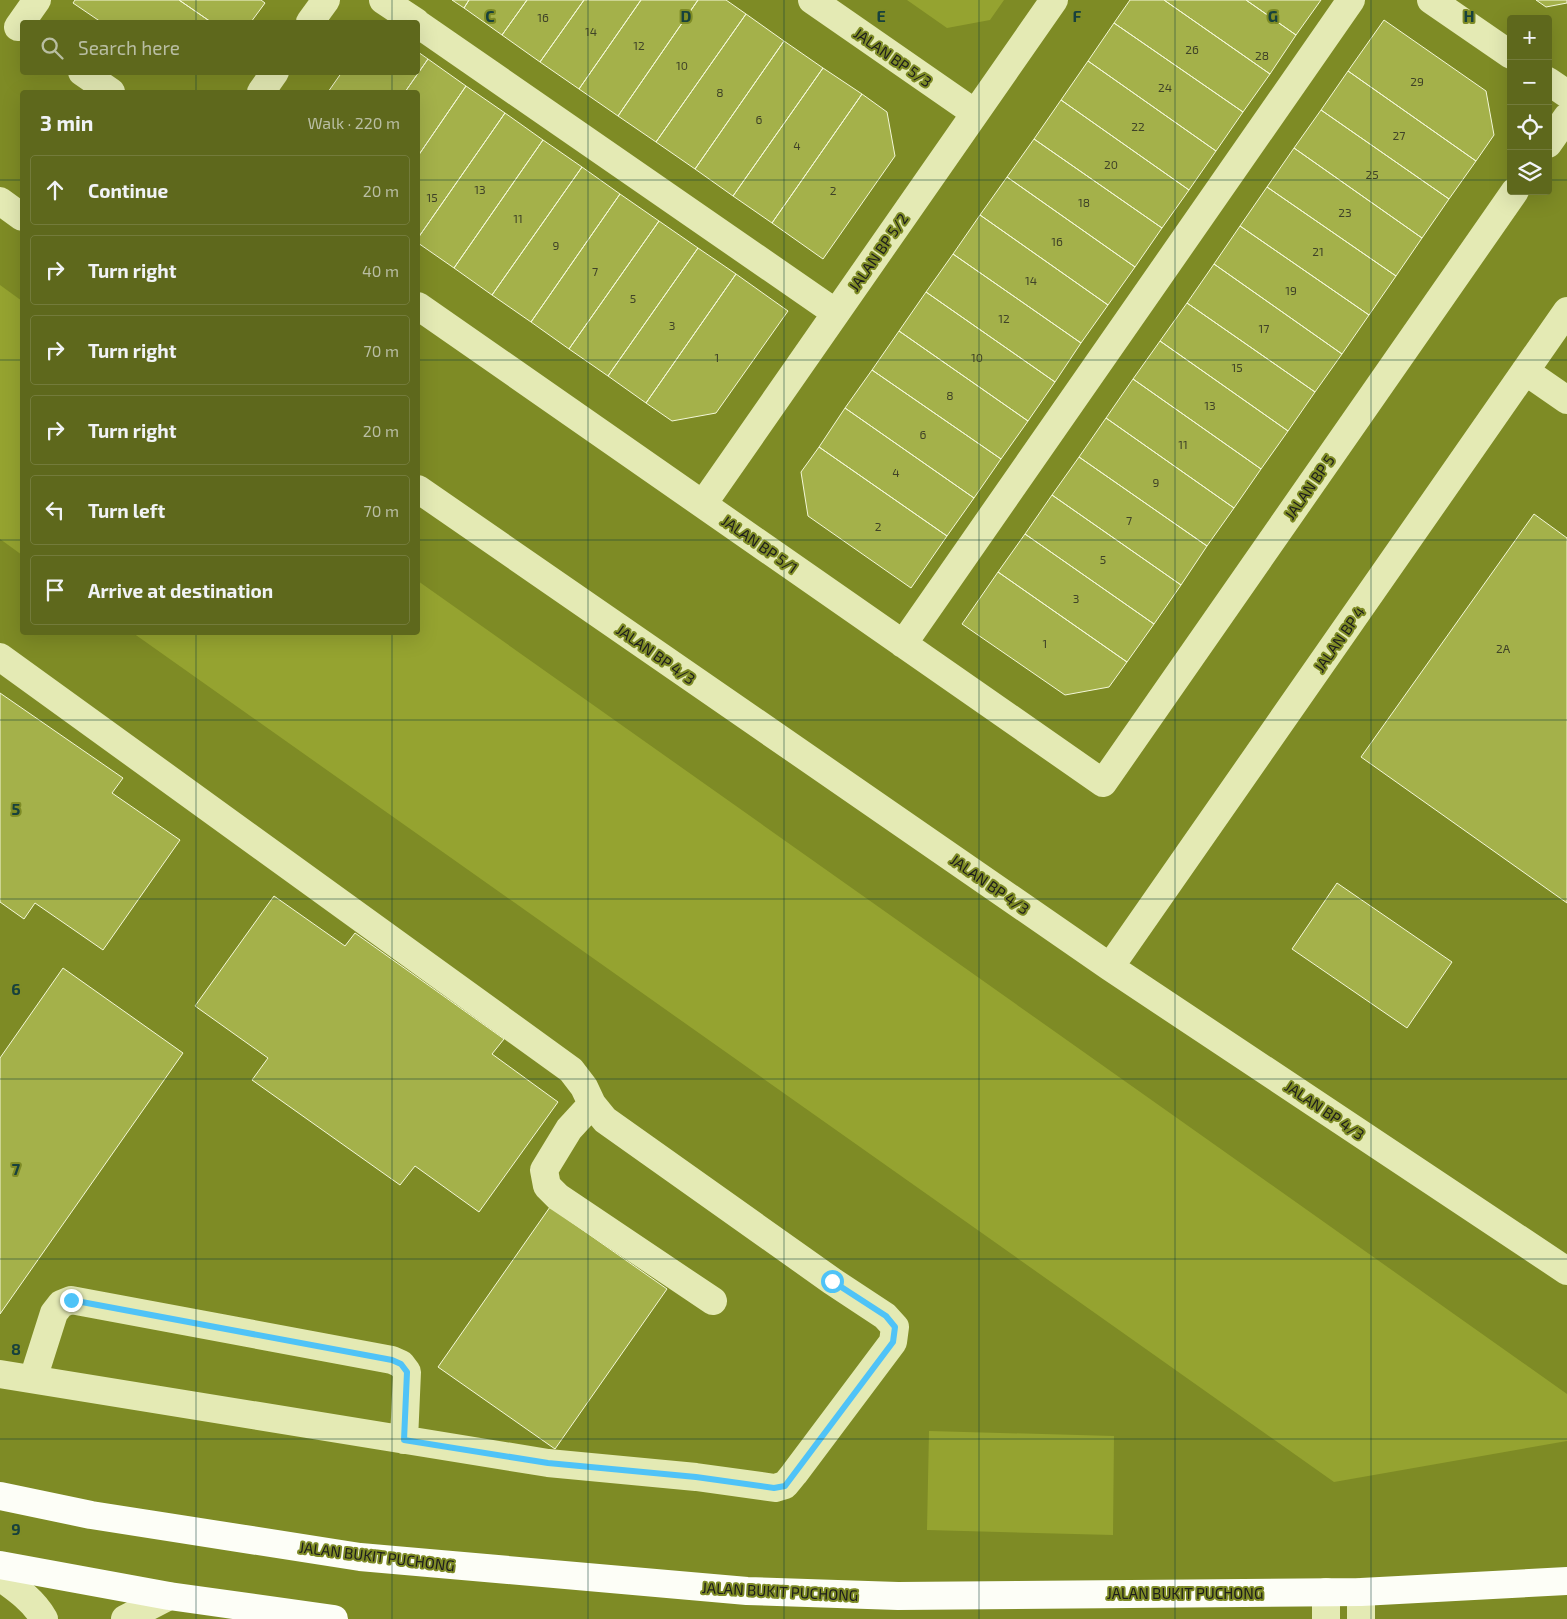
<!DOCTYPE html>
<html lang="en">
<head>
<meta charset="utf-8">
<style>
	body { margin:0; font-family:"Exo 2",sans-serif; background:#646e25; color:#f1f3f6 }
	.controls { position:absolute; right:15px; top:15px; display:grid; overflow:hidden; border-radius:5px; box-shadow:0 5px 20px #0002 }
	.controls button { width:45px; height:45px; display:grid; place-items:center; padding:0; border:0; border-bottom:1px solid #737b3b; background:#5e681c; color:#f1f3f6; font:25px sans-serif }
	.stop { position:absolute; width:15px; height:15px; margin:-11px; border:4px solid #4fc3f7; border-radius:50%; background:#fff }
	.stop.end { background:#4fc3f7; border-color:#fff; box-shadow:0 1px 5px #0008 }
	.list { margin:0; padding:0; list-style:none }
	h2 { display:flex; justify-content:space-between; align-items:center; height:65px; margin:0; padding:0 20px; font-size:21px }
	h2 small { font-size:16px; font-weight:400; color:#b9bea3 }
	.list li { display:grid; grid-template-columns:32px 1fr auto; gap:15px; align-items:center; box-sizing:border-box; height:70px; margin:0 10px 10px; padding:0 10px; border:1px solid #737b3b; border-radius:5px }
	.list b { display:block; font-size:19px; white-space:nowrap }
	.list em { font-size:16px; font-style:normal; color:#b9bea3 }
	.icon { flex:none; width:28px; height:28px; fill:none; stroke:currentColor; stroke-width:2; stroke-linecap:round; stroke-linejoin:round }
	.map { position:relative; flex:none; width:1567px; height:1619px; overflow:hidden }
	.search { position:absolute; background:#5e681c; box-shadow:0 5px 20px #0002; left:20px; top:20px; width:400px; height:55px; display:flex; align-items:center; gap:12px; box-sizing:border-box; padding:0 18px; border-radius:5px; color:#b9bea3; font-size:19px }
	.panel { position:absolute; background:#5e681c; box-shadow:0 5px 20px #0002; left:20px; top:90px; width:400px; height:545px; border-radius:5px }
	.map>svg:first-child { display:block }
</style>
</head>
<body>
<div class="map">
<svg width="1567" height="1619" viewBox="0 0 1567 1619">
	<rect width="100%" height="100%" fill="#7e8b25"/>
	<!-- green -->
	<path fill="#95a330" d="M907 0H1004L990 20 947 28Z
		M0 285 22 301V555L0 539Z
		M418 581 1567 1394V1441L1334 1482 133 633 418 632Z
		M929 1431 1114 1436 1113 1535 927 1530Z"/>
	<!-- building -->
	<path fill="#a4b14a" stroke="#f4f8d8" d="M75 0H179L211 22H101L73 3Z
		M179 0H261L265 3 251 22H211Z
		M452 0H469L464 8Z
		M469 0H527L502 35 464 8Z
		M527 0H584L540 62 502 35Z
		M584 0H641L579 89 540 62Z
		M641 0H698L618 116 579 89Z
		M698 0H726L746 14 656 142 618 116Z
		M1130 0H1164L1270 74 1243 112 1114 23Z
		M1164 0H1246L1296 35 1270 74Z
		M1246 0H1321L1296 35Z
		M1536 0H1567V3L1546 7Z
		M746 14 784 41 695 169 656 142Z
		M1384 20 1486 91 1494 135 1476 161 1348 71Z
		M1114 23 1243 112 1216 151 1088 61Z
		M784 41 823 68 733 196 695 169Z
		M418 52 428 59 405 92H328L342 72H418Z
		M428 59 466 86 418 156V92H405Z
		M1088 61 1216 151 1189 190 1061 100Z
		M823 68 862 94 772 223 733 196Z
		M1348 71 1476 161 1449 199 1321 110Z
		M466 86 505 113 418 238V156Z
		M862 94 887 112 895 156 823 259 772 223Z
		M1061 100 1189 190 1162 228 1034 139Z
		M1321 110 1449 199 1422 238 1294 148Z
		M505 113 543 140 454 268 418 243V238Z
		M1034 139 1162 228 1135 267 1007 177Z
		M543 140 582 167 492 295 454 268Z
		M1294 148 1422 238 1396 276 1267 187Z
		M582 167 620 194 531 322 492 295Z
		M1007 177 1135 267 1108 305 980 215Z
		M1267 187 1396 276 1369 315 1240 226Z
		M620 194 659 221 569 349 531 322Z
		M980 215 1108 305 1081 343 953 254Z
		M659 221 698 248 608 376 569 349Z
		M1240 226 1369 315 1342 354 1214 264Z
		M698 248 736 274 646 403 608 376Z
		M953 254 1081 343 1055 382 926 292Z
		M1214 264 1342 354 1315 392 1187 303Z
		M736 274 788 311 716 413 672 421 646 403Z
		M926 292 1055 382 1028 421 899 331Z
		M1187 303 1315 392 1288 431 1160 341Z
		M899 331 1028 421 1001 459 872 370Z
		M1160 341 1288 431 1261 469 1133 379Z
		M872 370 1001 459 974 498 845 408Z
		M1133 379 1261 469 1234 508 1106 418Z
		M845 408 974 498 947 536 819 447Z
		M1106 418 1234 508 1207 546 1079 457Z
		M819 447 947 536 911 588 808 516 801 472Z
		M1079 457 1207 546 1181 585 1052 495Z
		M1052 495 1181 585 1154 624 1025 534Z
		M1534 514 1567 538V903L1361 757Z
		M1025 534 1154 624 1127 662 998 572Z
		M998 572 1127 662 1109 687 1065 695 962 624Z
		M0 693 123 778 112 793 180 840 103 950 35 903 24 919 0 902Z
		M1337 883 1452 962 1407 1028 1292 949Z
		M274 896 345 946 355 933 504 1039 492 1054 558 1102 479 1212 415 1166 400 1185 252 1080 268 1058 195 1006Z
		M63 968 183 1053 0 1314V1058Z
		M550 1207 667 1289 555 1449 438 1367Z"/>
	<g fill="none" stroke-linecap="round" stroke-linejoin="round">
		<!-- minor -->
		<path stroke="#e4eab4" stroke-width="28" d="M383 0 416 22
			M812 0 975 113
			M1431 0 1511 55
			M310 22 326 0
			M418 24 836 313
			M18 27 37 0
			M82 72 111 92
			M1548 81 1567 94
			M261 92 275 72
			M1548 144 1567 117
			M0 201 22 217
			M418 306 1103 783 1515 191
			M1525 371 1567 400
			M418 489 1110 967 1567 1271
			M703 504 1054 0
			M903 644 1351 0
			M0 657 571 1070 584 1087 592 1104 605 1120 832 1281 885 1316 895 1327 893 1342 794 1474 785 1485 775 1488 696 1477 548 1463 0 1374
			M1110 967 1567 311
			M592 1104 569 1129 544 1170 547 1186 558 1197 713 1301
			M33 1379 54 1313 61 1304 71 1300 392 1360 401 1364 407 1372 404 1440
			M0 1577C17 1589 34 1601 44 1619
			M1326 1592V1619
			M1361 1592V1619
			M125 1619 169 1596"/>
		<!-- major -->
		<path stroke="#fdfef7" stroke-width="28" d="M0 1496 91 1515 360 1557 747 1591 898 1596 1361 1592 1567 1581
			M0 1565 169 1596 334 1619"/>
	</g>
	<g fill="none" stroke-linecap="round" stroke-linejoin="round">
		<!-- route -->
		<path stroke="#4fc3f7" stroke-width="6" d="M71 1300 392 1360 401 1364 407 1372 404 1440 548 1463 696 1477 774 1488 785 1486 893 1342 895 1327 886 1316 832 1281"/>
	</g>
	<!-- grid -->
	<path fill="none" stroke="#17413d" stroke-width="1" stroke-opacity="0.55" d="M196 0V22M392 0V22M588 0V1619M784 0V1619M979 0V1619M1175 0V1619M1371 0V1619M196 72V92M392 72V92M0 180H22M418 180H1511M1548 180H1567M0 360H22M418 360H1567M0 540H22M418 540H1567M196 632V1619M392 632V1619M0 720H1567M0 899H1567M0 1079H1567M0 1259H1567M0 1439H1567"/>
	<g text-anchor="middle" dominant-baseline="central" stroke-width="4" stroke-linejoin="round" paint-order="stroke">
		<!-- number labels -->
		<g font-size="12" fill="#3f4228">
			<text x="543" y="17">16</text>
			<text x="591" y="31">14</text>
			<text x="639" y="45">12</text>
			<text x="1192" y="49">26</text>
			<text x="1262" y="55">28</text>
			<text x="682" y="65">10</text>
			<text x="1417" y="81">29</text>
			<text x="1165" y="87">24</text>
			<text x="720" y="92">8</text>
			<text x="759" y="119">6</text>
			<text x="1138" y="126">22</text>
			<text x="1399" y="135">27</text>
			<text x="797" y="145">4</text>
			<text x="1111" y="164">20</text>
			<text x="1372" y="174">25</text>
			<text x="480" y="189">13</text>
			<text x="833" y="190">2</text>
			<text x="432" y="197">15</text>
			<text x="1084" y="202">18</text>
			<text x="1345" y="212">23</text>
			<text x="518" y="218">11</text>
			<text x="1057" y="241">16</text>
			<text x="556" y="245">9</text>
			<text x="1318" y="251">21</text>
			<text x="595" y="271">7</text>
			<text x="1031" y="280">14</text>
			<text x="1291" y="290">19</text>
			<text x="633" y="298">5</text>
			<text x="1004" y="318">12</text>
			<text x="672" y="325">3</text>
			<text x="1264" y="328">17</text>
			<text x="717" y="357">1</text>
			<text x="977" y="357">10</text>
			<text x="1237" y="367">15</text>
			<text x="950" y="395">8</text>
			<text x="1210" y="405">13</text>
			<text x="923" y="434">6</text>
			<text x="1183" y="444">11</text>
			<text x="896" y="472">4</text>
			<text x="1156" y="482">9</text>
			<text x="1129" y="520">7</text>
			<text x="878" y="526">2</text>
			<text x="1103" y="559">5</text>
			<text x="1076" y="598">3</text>
			<text x="1045" y="643">1</text>
			<text x="1503" y="648">2A</text>
		</g>
		<!-- street labels -->
		<g font-size="15" fill="#1d1d1d" stroke="#7e8b25">
			<text transform="translate(893 57) rotate(35)">JALAN BP 5/3</text>
			<text transform="translate(878 252) rotate(-55)">JALAN BP 5/2</text>
			<text transform="translate(1309 487) rotate(-55)">JALAN BP 5</text>
			<text transform="translate(760 544) rotate(35)">JALAN BP 5/1</text>
			<text transform="translate(1339 639) rotate(-55)">JALAN BP 4</text>
			<text transform="translate(656 654) rotate(35)">JALAN BP 4/3</text>
			<text transform="translate(990 884) rotate(35)">JALAN BP 4/3</text>
			<text transform="translate(1325 1110) rotate(34)">JALAN BP 4/3</text>
			<text transform="translate(377 1556) rotate(7)">JALAN BUKIT PUCHONG</text>
			<text transform="translate(780 1591) rotate(3)">JALAN BUKIT PUCHONG</text>
			<text x="1185" y="1593">JALAN BUKIT PUCHONG</text>
		</g>
	</g>
	<g font-size="16" text-anchor="middle" font-weight="bold" fill="#17413d" stroke="#7e8b25" stroke-width="4" stroke-linejoin="round" paint-order="stroke">
		<text x="490" y="22">C</text>
		<text x="686" y="22">D</text>
		<text x="881" y="22">E</text>
		<text x="1077" y="22">F</text>
		<text x="1273" y="22">G</text>
		<text x="1469" y="22">H</text>
		<text x="16" y="815">5</text>
		<text x="16" y="995">6</text>
		<text x="16" y="1175">7</text>
		<text x="16" y="1355">8</text>
		<text x="16" y="1535">9</text>
	</g>
</svg>
<div class="controls">
<button>+</button>
<button>−</button>
<button><svg class="icon" aria-label="locate" viewBox="0 0 24 24"><circle cx="12" cy="12" r="6"/><path d="M12 2v4M12 18v4M2 12h4M18 12h4"/></svg></button>
<button><svg class="icon" aria-label="layers" viewBox="0 0 24 24"><path d="M12 4l9 5-9 5-9-5zM3 14l9 5 9-5"/></svg></button>
</div>
<div class="stop" style="left:832px;top:1281px"></div>
<div class="stop end" style="left:71px;top:1300px"></div>
<div class="search"><svg class="icon" aria-label="search" viewBox="0 0 24 24"><circle cx="10" cy="10" r="6"/><path d="M15 15l6 6"/></svg>Search here</div>
<section class="panel">
<h2>3 min<small>Walk · 220 m</small></h2>
<ul class="list">
<li><svg class="icon" aria-label="ahead" viewBox="0 0 24 24"><path d="M12 20V5M6 11l6-6 6 6"/></svg><div><b>Continue</b></div><em>20 m</em></li>
<li><svg class="icon" aria-label="right" viewBox="0 0 24 24"><path d="M7 20v-9h11M14 6l5 5-5 5"/></svg><div><b>Turn right</b></div><em>40 m</em></li>
<li><svg class="icon" aria-label="right" viewBox="0 0 24 24"><path d="M7 20v-9h11M14 6l5 5-5 5"/></svg><div><b>Turn right</b></div><em>70 m</em></li>
<li><svg class="icon" aria-label="right" viewBox="0 0 24 24"><path d="M7 20v-9h11M14 6l5 5-5 5"/></svg><div><b>Turn right</b></div><em>20 m</em></li>
<li><svg class="icon" aria-label="left" viewBox="0 0 24 24"><path d="M17 20v-9H6M10 6l-5 5 5 5"/></svg><div><b>Turn left</b></div><em>70 m</em></li>
<li><svg class="icon" aria-label="arrive" viewBox="0 0 24 24"><path d="M6 21V4h12l-3 4 3 4H6"/></svg><div><b>Arrive at destination</b></div></li>
</ul>
</section>
</div>
</body>
</html>
